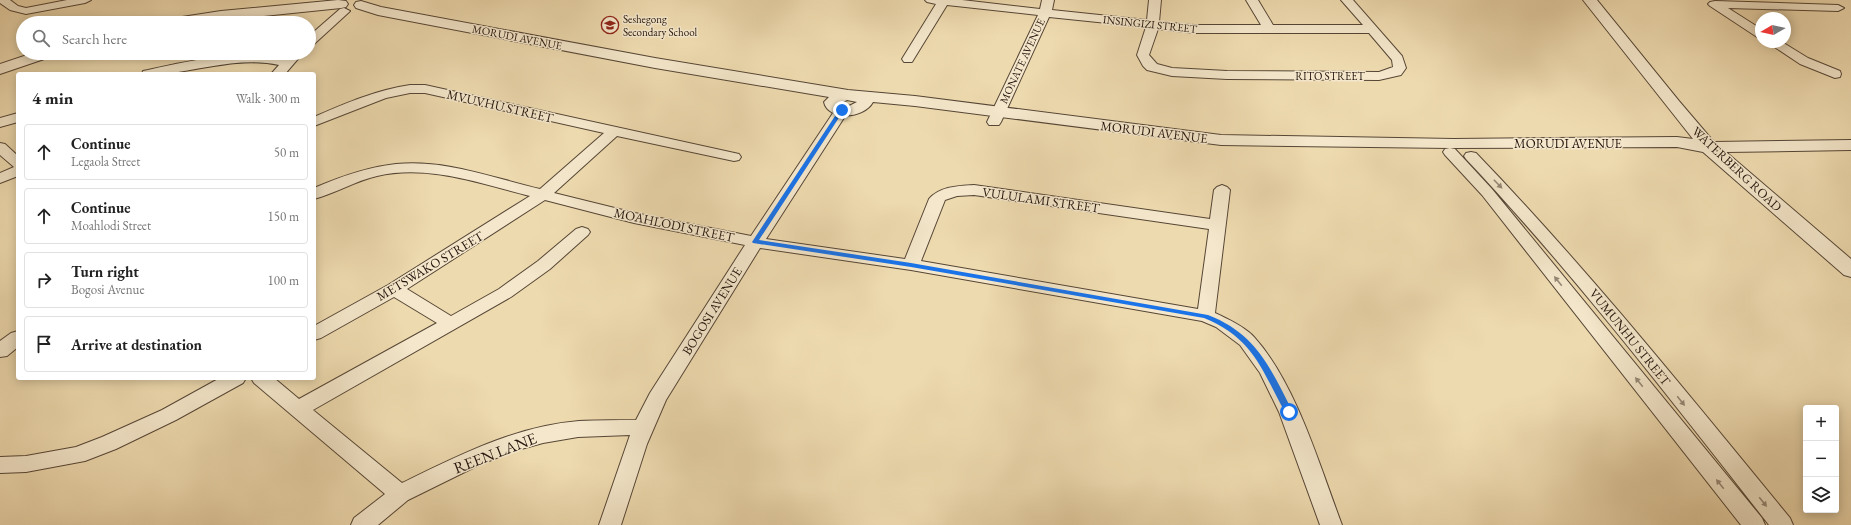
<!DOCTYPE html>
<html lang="en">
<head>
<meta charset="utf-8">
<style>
	body { margin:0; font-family:"EB Garamond",serif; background:#f6f6f6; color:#222 }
	.controls { position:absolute; right:12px; bottom:12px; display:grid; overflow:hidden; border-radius:4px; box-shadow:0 2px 10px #0003 }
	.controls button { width:36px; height:36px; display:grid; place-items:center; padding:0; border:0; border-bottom:1px solid #e0e0e0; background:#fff; color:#222; font:20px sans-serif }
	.compass { position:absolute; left:1755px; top:12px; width:36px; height:36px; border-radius:50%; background:#fff; box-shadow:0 2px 10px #0003; rotate:261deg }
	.stop { position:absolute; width:12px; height:12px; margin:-9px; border:3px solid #1a73e8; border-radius:50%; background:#fff }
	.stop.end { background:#1a73e8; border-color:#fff; box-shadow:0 1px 4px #0008 }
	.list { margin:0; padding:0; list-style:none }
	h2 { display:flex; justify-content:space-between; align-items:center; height:52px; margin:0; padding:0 16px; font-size:17px }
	h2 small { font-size:13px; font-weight:400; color:#767676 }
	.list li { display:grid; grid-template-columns:26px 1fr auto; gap:12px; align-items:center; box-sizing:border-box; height:56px; margin:0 8px 8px; padding:0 8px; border:1px solid #e0e0e0; border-radius:4px }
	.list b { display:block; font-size:15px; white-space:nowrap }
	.list p { margin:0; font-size:13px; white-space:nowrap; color:#767676 }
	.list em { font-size:13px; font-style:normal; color:#767676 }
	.icon { flex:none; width:22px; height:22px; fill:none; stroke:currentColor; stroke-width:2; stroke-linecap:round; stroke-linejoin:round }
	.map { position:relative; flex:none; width:1851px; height:525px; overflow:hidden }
	.search { position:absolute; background:#fff; box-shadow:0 2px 10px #0003; left:16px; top:16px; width:300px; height:44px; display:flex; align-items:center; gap:10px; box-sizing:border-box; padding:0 14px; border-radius:22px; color:#767676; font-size:15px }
	.panel { position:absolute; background:#fff; box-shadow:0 2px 10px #0003; left:16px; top:72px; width:300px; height:308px; border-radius:4px }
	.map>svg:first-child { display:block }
</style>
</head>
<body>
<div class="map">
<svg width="1851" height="525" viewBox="0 0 1851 525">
	<rect width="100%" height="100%" fill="#eedaaf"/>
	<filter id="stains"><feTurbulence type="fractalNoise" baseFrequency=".005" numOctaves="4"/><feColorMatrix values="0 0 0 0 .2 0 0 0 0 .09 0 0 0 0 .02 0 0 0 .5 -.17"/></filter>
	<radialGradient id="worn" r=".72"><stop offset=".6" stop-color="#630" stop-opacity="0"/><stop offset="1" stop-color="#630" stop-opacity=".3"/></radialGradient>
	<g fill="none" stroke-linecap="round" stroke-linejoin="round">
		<defs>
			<path id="minor" d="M0 0H10L18 6 26 8 67 0H91L85 3 26 14 10 10 0 3Z
				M925 0H962L1040 9 1042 0H1054L1052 10 1147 20 1149 0H1161L1159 22 1194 25H1261L1246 0H1258L1273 25H1363L1341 0H1353L1402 56 1406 68 1401 75 1379 80 1227 79 1172 76 1147 70 1143 66 1137 55 1146 27 1049 17 1001 122 999 125H989L987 122 1038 15 947 5 912 62H904L902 59 936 4 927 2ZM1158 29 1194 33H1369L1392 60 1393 67 1379 72 1227 71 1172 68 1157 64 1149 55Z
				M1715 1 1838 5 1844 8 1838 11 1728 8 1761 29V38L1757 37 1710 6 1708 4 1710 2Z
				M344 8 350 11 348 13 313 45 309 46V36L340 9Z
				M1767 42H1782L1808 58 1840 71 1841 74 1840 77 1835 78 1800 64Z
				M290 53H303L285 74H271L279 65C242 57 203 69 166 74 158 75 150 74 142 74L143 71 148 70C191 60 240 50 283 59Z
				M410 85H425L739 154 741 157 739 160 734 161 617 136 554 193 635 213 751 236 837 107H847L849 110 766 239 905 259 929 199C940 186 959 186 974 185L1210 219 1214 190 1217 187 1222 185 1227 187 1230 190 1215 313C1228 319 1245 327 1254 337 1296 383 1320 467 1342 525H1320L1279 412 1260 373 1240 345 1216 327 1202 321 911 270 760 248 666 400 647 444 621 525H599L630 435 578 437 543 443 514 451 479 465 408 500 378 525H351L354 518 385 494 254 383 251 378H274L299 399 437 323 394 297 321 338 314 340V326L388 285 530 196C481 184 429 164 377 176 355 181 336 193 314 199V188C340 177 367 167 396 164 445 159 493 178 540 189L604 133 425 93H410L386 98 314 126V117C346 103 376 90 410 85ZM974 195 1209 229 1198 309 921 261 945 200 957 196ZM545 200 634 223 745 245 650 393 636 420C617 420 598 420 579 421 515 426 458 456 402 483L313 410 511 297 550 269 588 235 590 232 588 229 582 227 576 229 538 261 499 289 451 316 407 289Z
				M18 113V122L0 127V118Z
				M0 143 5 144 18 156V176L0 183V173L14 167 0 155Z
				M1450 148 1455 149 1492 189 1762 518 1765 525H1741L1482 195 1445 155 1443 152 1445 149Z
				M1471 152 1476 153C1588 269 1688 394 1790 518L1793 525H1769C1671 400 1575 275 1466 159L1464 156 1466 153Z
				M18 331V347L7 356 0 357V341L11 333Z
				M220 378H246L243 383 176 420 116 449 85 461 26 472 0 473V457L26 456 76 447 102 437 162 410Z"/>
			<path id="tertiary" d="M338 0 346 1 348 4 346 7 341 8 197 23H162L164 20 169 19 221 11Z
				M1583 0H1597L1679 101 1714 142 1851 140V150L1726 152 1851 259V277L1844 275 1703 152 1677 147 1450 148 1221 145 915 106 873 102C864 119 828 121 824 102L829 97 655 68 378 15 356 8 354 5 356 2 361 1 381 7 655 58 848 90 915 96 1221 135 1454 139 1677 137 1693 139ZM847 100 857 102 849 106 841 103Z
				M33 53H56L53 56 0 74V64Z"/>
		</defs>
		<!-- minor casing -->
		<use href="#minor" stroke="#564636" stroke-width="2"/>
		<!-- tertiary casing -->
		<use href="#tertiary" stroke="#564636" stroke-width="2"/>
		<!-- minor -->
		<use href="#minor" fill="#f4e7cb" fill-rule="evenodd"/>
		<!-- tertiary -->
		<use href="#tertiary" fill="#f4e7cb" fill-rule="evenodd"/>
	</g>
	<!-- one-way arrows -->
	<defs><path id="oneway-solid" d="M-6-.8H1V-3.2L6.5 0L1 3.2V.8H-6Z"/></defs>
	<g fill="#968876">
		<use href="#oneway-solid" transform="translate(1498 184) rotate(46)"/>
		<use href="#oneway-solid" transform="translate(1558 281) rotate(-129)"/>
		<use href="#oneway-solid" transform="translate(1639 382) rotate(-129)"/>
		<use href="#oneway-solid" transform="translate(1681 401) rotate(51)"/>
		<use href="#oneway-solid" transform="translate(1720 484) rotate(-129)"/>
		<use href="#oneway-solid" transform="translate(1763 502) rotate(51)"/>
	</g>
	<!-- route -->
	<path fill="#1a73e8" d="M842 109 844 110 759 240 911 263 1208 315C1257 334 1270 368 1293 412L1292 414H1286C1262 371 1254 338 1204 318L911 267 753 243 752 242 839 110Z"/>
	<!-- icons -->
	<defs>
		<symbol id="school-ring" viewBox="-11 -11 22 22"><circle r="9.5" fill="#f4e7cb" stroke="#8f2418" stroke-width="1.5"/><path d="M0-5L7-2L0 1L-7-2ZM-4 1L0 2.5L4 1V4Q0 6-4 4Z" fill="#8f2418"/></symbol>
	</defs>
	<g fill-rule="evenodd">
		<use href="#school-ring" x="600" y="15" width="20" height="20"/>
	</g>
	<g text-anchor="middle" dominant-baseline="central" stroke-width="3" stroke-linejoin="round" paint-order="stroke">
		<!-- far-poi labels -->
		<g font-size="11" fill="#23140d" stroke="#f4e7cb" text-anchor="start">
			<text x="623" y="19">Seshegong<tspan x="623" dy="13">Secondary School</tspan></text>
		</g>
		<!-- far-street labels -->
		<g font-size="11" fill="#23140d" stroke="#f4e7cb">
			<text transform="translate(1150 24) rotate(6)">INSINGIZI STREET</text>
			<text transform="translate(517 37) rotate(11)">MORUDI AVENUE</text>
			<text transform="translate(1022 61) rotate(-65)">MONATE AVENUE</text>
			<text x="1330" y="76">RITO STREET</text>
		</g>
		<!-- street labels -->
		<g font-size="13" fill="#23140d" stroke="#f4e7cb">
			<text transform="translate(500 106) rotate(13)">MVUVHU STREET</text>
			<text transform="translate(1154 132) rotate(7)">MORUDI AVENUE</text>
			<text x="1568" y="143">MORUDI AVENUE</text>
			<text transform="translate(1737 169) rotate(43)">WATERBERG ROAD</text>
			<text transform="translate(1041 200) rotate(8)">VULULAMI STREET</text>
			<text transform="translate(674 225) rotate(12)">MOAHLODI STREET</text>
			<text transform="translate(430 266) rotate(-31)">METSWAKO STREET</text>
			<text transform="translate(712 311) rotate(-58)">BOGOSI AVENUE</text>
			<text transform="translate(1630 337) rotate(51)">VUMUNHU STREET</text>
		</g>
		<!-- near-street labels -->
		<g font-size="16" fill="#23140d" stroke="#f4e7cb">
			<text transform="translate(495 453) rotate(-21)">REEN LANE</text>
		</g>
	</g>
	<rect width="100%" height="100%" filter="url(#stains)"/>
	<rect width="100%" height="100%" fill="url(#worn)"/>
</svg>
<div class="controls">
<button>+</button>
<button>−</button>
<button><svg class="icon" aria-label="layers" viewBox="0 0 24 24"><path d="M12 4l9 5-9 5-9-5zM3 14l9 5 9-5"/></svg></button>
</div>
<svg class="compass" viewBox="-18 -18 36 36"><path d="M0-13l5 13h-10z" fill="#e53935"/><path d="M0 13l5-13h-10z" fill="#767676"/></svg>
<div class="stop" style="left:1289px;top:412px"></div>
<div class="stop end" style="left:842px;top:110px"></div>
<div class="search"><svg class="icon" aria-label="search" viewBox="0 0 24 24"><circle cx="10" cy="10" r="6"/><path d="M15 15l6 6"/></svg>Search here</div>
<section class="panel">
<h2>4 min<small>Walk · 300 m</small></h2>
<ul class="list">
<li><svg class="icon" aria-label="ahead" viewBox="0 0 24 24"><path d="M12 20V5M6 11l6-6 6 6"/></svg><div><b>Continue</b><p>Legaola Street</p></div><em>50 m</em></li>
<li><svg class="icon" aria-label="ahead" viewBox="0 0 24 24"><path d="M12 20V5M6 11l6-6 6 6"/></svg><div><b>Continue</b><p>Moahlodi Street</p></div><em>150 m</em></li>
<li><svg class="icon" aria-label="right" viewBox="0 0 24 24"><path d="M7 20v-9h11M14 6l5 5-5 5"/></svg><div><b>Turn right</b><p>Bogosi Avenue</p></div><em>100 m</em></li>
<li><svg class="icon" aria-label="arrive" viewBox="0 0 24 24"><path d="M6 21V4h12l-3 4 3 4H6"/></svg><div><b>Arrive at destination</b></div></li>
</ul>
</section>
</div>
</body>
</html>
